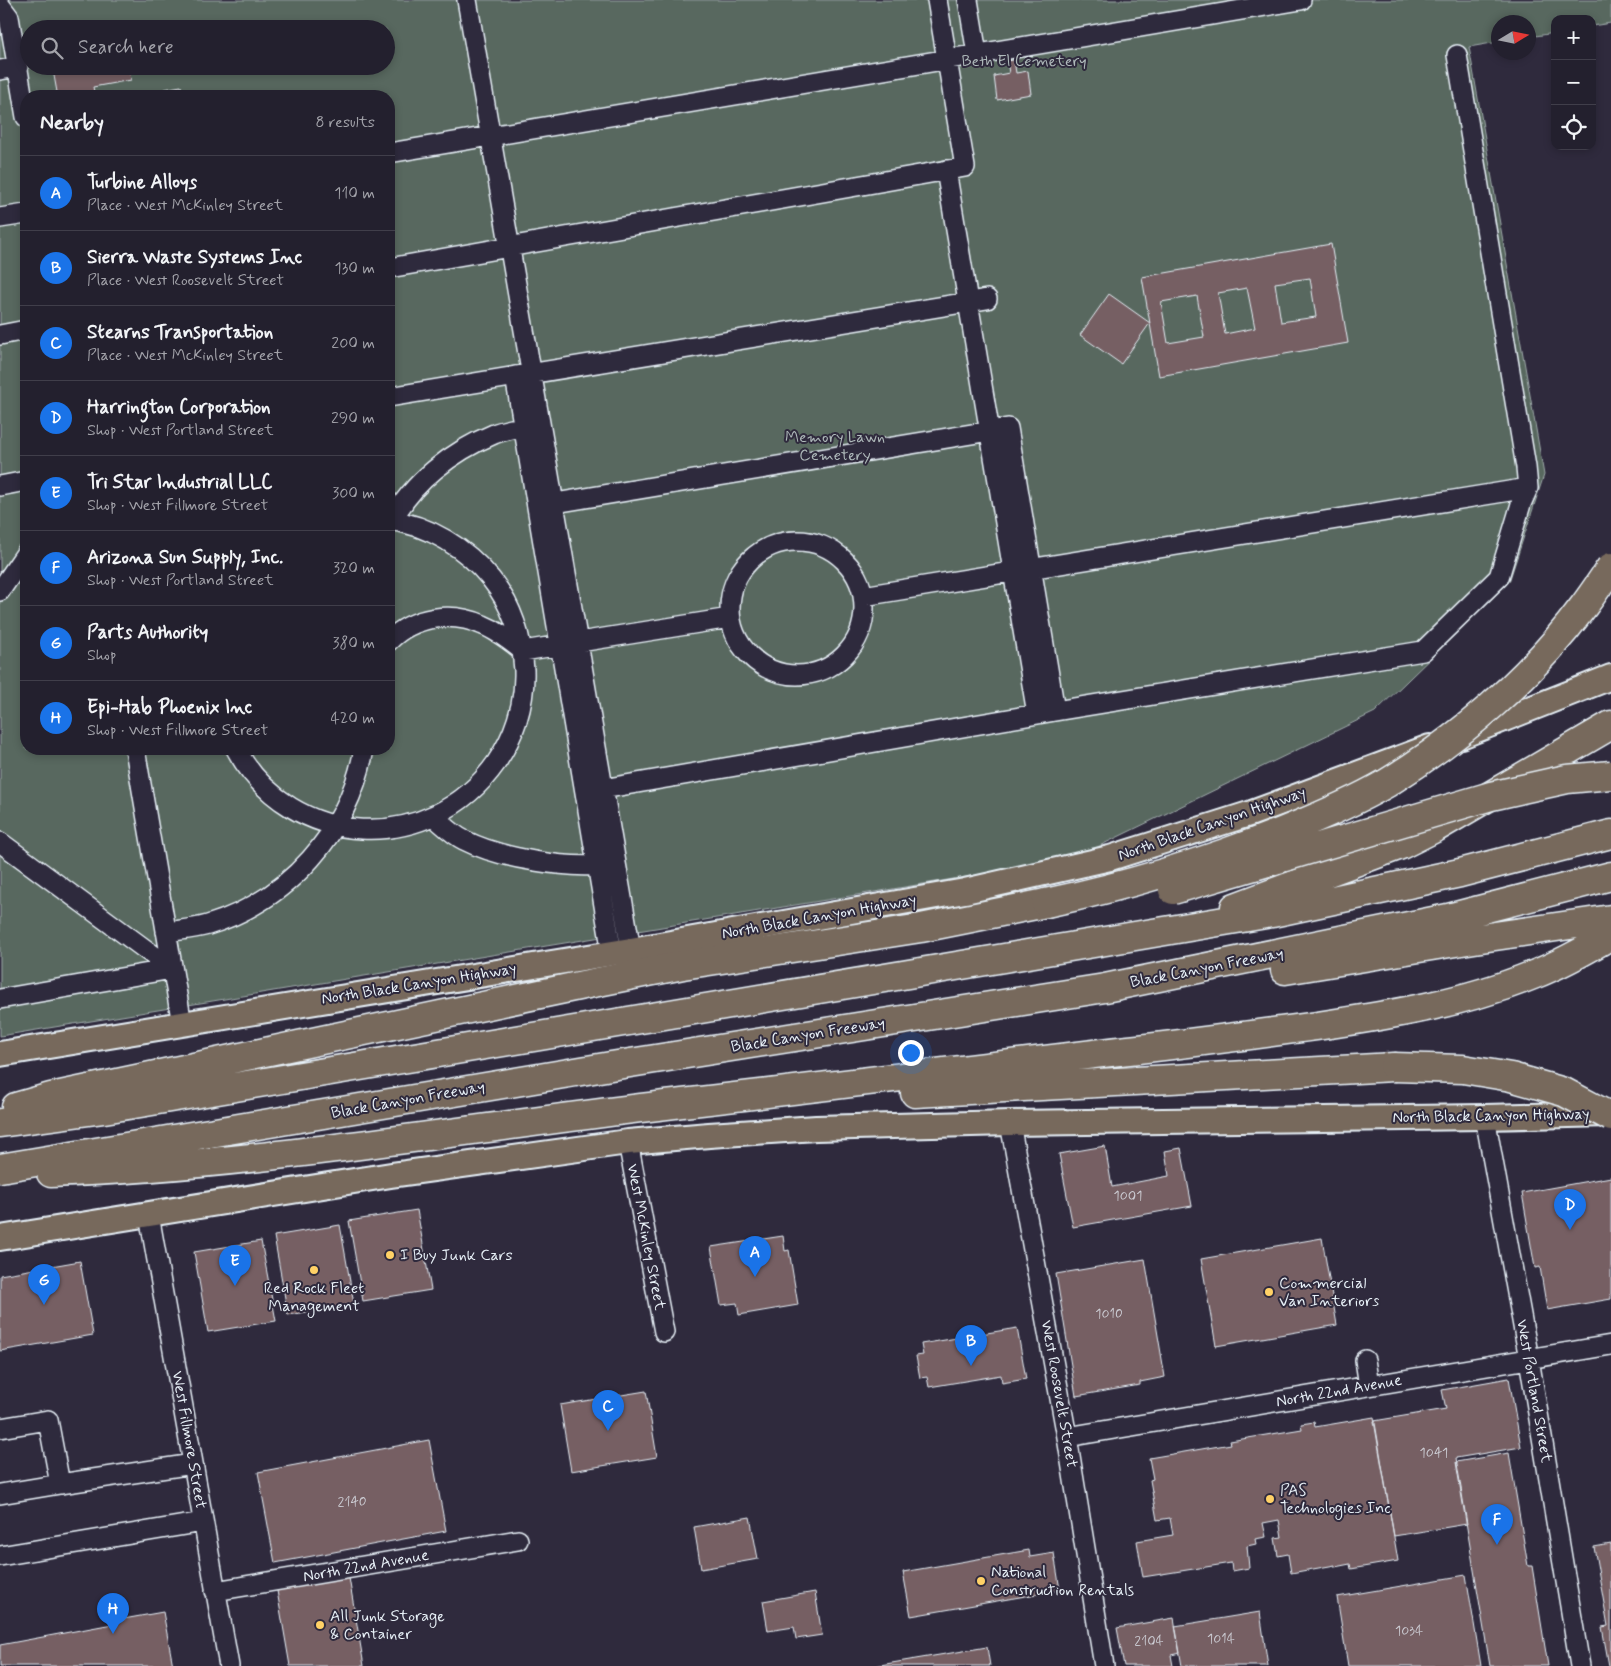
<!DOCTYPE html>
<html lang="en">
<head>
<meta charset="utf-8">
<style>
	body { margin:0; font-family:Mynerve,sans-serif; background:#2b2836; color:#f1f3f6 }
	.controls { position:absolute; right:15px; top:15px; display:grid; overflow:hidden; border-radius:10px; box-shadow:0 2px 8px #0003 }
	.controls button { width:45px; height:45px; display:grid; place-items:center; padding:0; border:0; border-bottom:1px solid #403e4a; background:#23202e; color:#f1f3f6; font:25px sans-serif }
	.compass { position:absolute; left:1491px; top:15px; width:45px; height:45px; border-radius:50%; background:#23202e; box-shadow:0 2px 8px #0003; rotate:80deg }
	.you { position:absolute; left:910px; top:1052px; width:18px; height:18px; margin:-12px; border:4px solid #fff; border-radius:50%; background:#1a73e8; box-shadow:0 0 0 8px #1a73e833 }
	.badge { display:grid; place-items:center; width:32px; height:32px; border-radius:50%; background:#1a73e8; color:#fff; font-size:16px; font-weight:700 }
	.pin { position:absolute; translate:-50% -41px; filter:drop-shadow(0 1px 2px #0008) }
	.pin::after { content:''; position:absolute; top:26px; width:18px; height:15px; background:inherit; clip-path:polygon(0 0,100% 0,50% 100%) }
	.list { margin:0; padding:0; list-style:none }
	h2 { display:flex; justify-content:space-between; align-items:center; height:65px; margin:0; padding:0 20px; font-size:21px }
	h2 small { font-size:16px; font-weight:400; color:#a3a3aa }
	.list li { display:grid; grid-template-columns:32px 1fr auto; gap:15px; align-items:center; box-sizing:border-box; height:75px; padding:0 20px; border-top:1px solid #403e4a }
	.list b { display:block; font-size:19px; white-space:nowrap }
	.list p { margin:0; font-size:16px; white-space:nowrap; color:#a3a3aa }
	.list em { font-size:16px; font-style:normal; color:#a3a3aa }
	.icon { flex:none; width:28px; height:28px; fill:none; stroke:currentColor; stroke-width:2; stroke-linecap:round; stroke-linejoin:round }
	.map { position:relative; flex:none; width:1611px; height:1666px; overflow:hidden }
	.search { position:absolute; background:#23202e; box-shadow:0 2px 8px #0003; left:20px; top:20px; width:375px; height:55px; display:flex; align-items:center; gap:12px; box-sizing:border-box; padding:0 18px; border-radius:28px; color:#a3a3aa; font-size:19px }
	.panel { position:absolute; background:#23202e; box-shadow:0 2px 8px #0003; left:20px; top:90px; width:375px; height:665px; border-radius:20px }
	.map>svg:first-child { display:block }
</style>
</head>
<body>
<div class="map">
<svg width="1611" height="1666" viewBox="0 0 1611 1666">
	<rect width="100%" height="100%" fill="#2f2a3d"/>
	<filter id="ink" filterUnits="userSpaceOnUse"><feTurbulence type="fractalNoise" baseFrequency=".02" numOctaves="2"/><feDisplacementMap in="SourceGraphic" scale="10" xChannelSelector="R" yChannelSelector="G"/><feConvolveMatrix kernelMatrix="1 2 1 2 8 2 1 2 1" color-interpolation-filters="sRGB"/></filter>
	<g filter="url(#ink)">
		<!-- green -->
		<path fill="#59685f" stroke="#a0acac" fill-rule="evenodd" d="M0 0H1611V23L1592 26V19H1555V33L1529 37 1528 22H1498V42L1469 47 1544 475 1509 582 1375 712 1091 850 1014 869 0 1036ZM29 29H386V66H29ZM26 96H389V749H26Z"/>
		<!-- building -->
		<path fill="#765f64" stroke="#e8f1f8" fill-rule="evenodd" d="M1014 60 1016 73 1028 71 1031 94 997 100 994 76 1009 73 1007 61Z
			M76 66H129L131 80 93 87 95 96H48L47 94 57 92 53 70Z
			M181 86 183 96H166L164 89Z
			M1331 244 1348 343 1159 376 1142 277ZM1310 278 1316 317 1281 322 1275 283ZM1247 288 1255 328 1225 334 1218 293ZM1197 296 1204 337 1168 343 1161 302Z
			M1109 294 1150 323 1121 364 1080 335Z
			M1105 1146 1112 1187 1169 1176 1165 1151 1181 1148 1192 1206 1073 1227 1059 1154Z
			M1611 1177V1299L1547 1310 1540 1267 1535 1268 1522 1193Z
			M417 1210 431 1290 363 1301 349 1221Z
			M340 1225 354 1304 288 1315 274 1236Z
			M783 1236 785 1251 789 1250 798 1305 739 1315 737 1303 721 1305 711 1247Z
			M1322 1238 1337 1325 1216 1346 1201 1259Z
			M261 1241 276 1321 208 1332 194 1252Z
			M1145 1259 1165 1377 1140 1382V1385L1076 1396 1056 1274Z
			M80 1261 93 1335 0 1351V1275Z
			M1017 1328 1026 1379 1002 1383 1001 1375 929 1387 927 1377 920 1378 916 1356 923 1355 921 1344Z
			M1509 1378 1521 1447 1456 1458 1467 1524 1394 1536 1374 1421 1446 1409 1442 1390Z
			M646 1391 657 1457 571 1471 560 1405Z
			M1374 1417 1398 1561 1351 1569 1350 1564 1335 1567V1565L1291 1573 1288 1554 1278 1556 1275 1538 1282 1537 1279 1520 1263 1523 1266 1537 1255 1539 1256 1544 1247 1546 1249 1568 1232 1571 1231 1563 1143 1577 1137 1541 1173 1535 1170 1518 1157 1520 1150 1480 1153 1479 1149 1458 1231 1444 1230 1441 1302 1429 1301 1424 1314 1422 1315 1427Z
			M429 1440 446 1531 275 1563 258 1472Z
			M1509 1453 1528 1566H1532L1548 1666H1490L1456 1462Z
			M750 1517 758 1559 701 1569 694 1527Z
			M1611 1544V1666H1609L1602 1627 1608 1626 1594 1547Z
			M1029 1550 1030 1557 1054 1553 1060 1590 911 1616 903 1572Z
			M348 1572 364 1666H290L276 1585Z
			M1466 1575 1481 1666H1348L1337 1597Z
			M815 1592 822 1635 796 1639 794 1627 768 1631 763 1601Z
			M163 1612 173 1666H0V1645L118 1623V1620Z
			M1260 1612 1268 1666H1182L1175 1626Z
			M1174 1618 1180 1653 1171 1655 1173 1666H1124L1117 1628Z
			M987 1647 990 1666H874Z"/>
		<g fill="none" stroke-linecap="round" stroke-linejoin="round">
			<defs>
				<path id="minor" d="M467 0 631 950
					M968 0 977 54
					M0 5 9 17 26 117
					M0 70 18 67
					M389 153 1301 0
					M946 170 1037 714
					M0 218 26 214
					M389 268 965 167 937 0
					M0 335 26 330
					M515 376 612 953
					M389 397 987 299
					M0 486 26 481
					M537 506 1008 428 1055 711
					M392 521C412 482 453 451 494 434 503 430 514 429 524 426
					M730 608a67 67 0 1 1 134 0a67 67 0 1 1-134 0Z
					M0 591 26 553
					M863 596 1528 488
					M389 641C413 616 452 611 483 625 498 631 510 641 523 651L730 618
					M135 749 182 1024
					M236 749C291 850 430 857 496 763 515 735 525 703 524 670 522 637 512 605 491 579 466 548 429 525 389 520
					M585 792 1055 711 1423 651 1499 577 1521 504 1528 488 1526 467 1457 55
					M433 816C443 824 453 835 464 840 499 858 569 870 608 864
					M0 842 172 969 0 999
					M166 932C180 930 194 929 208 925 289 900 349 832 364 749
					M1485 1117 1529 1359 1580 1666
					M1010 1123 1067 1437 1104 1666
					M628 1142 664 1332
					M149 1215 229 1666
					M1365 1360 1369 1386
					M0 1428 48 1420 60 1484 193 1464
					M1067 1437 1611 1345
					M0 1494 60 1484
					M0 1556 203 1522
					M215 1591 518 1540"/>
				<path id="major" d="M1461 736 1611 677
					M0 1054 631 950 965 891 1110 858 1252 813 1430 747
					M0 1238 391 1175 628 1142 709 1135 816 1128 1010 1123 1485 1117 1610 1114"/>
				<path id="highway" d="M1235 907 1401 845 1435 828 1611 725
					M1285 970 1474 939 1611 919
					M915 1093 1394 1067
					M16 1107 51 1097 583 985 683 965 921 928 1046 903
					M0 1123 104 1109 1272 913 1460 873 1611 834
					M0 1168 611 1066 1105 988 1448 918 1611 876
					M51 1173C269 1165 484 1125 700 1101 840 1085 980 1068 1119 1051 1185 1044 1251 1035 1317 1026 1391 1015 1464 1003 1533 975 1561 964 1586 950 1611 935"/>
			</defs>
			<!-- minor casing -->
			<use href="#minor" stroke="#e8f1f8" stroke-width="22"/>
			<!-- major casing -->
			<use href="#major" stroke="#e8f1f8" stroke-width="28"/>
			<!-- highway casing -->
			<use href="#highway" stroke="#e8f1f8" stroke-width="31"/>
			<!-- minor -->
			<use href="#minor" stroke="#2f2a3d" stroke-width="19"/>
			<!-- major -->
			<use href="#major" stroke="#77695c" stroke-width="24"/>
			<!-- highway -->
			<use href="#highway" stroke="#77695c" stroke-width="28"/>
			<defs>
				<path id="highway-bridge" d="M1173 890 1491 796 1567 779 1611 775
					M1046 903C1127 886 1206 862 1284 831 1319 817 1354 802 1387 783 1461 737 1531 677 1583 607 1593 594 1602 580 1611 567
					M1394 1067 1463 1069 1511 1077 1564 1092 1611 1117"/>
			</defs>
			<!-- highway-bridge casing -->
			<use href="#highway-bridge" stroke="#e8f1f8" stroke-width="31" stroke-linecap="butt"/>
			<!-- highway-bridge -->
			<use href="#highway-bridge" stroke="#77695c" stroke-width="28"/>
		</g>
	</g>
	<!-- markers -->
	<g fill="#ffd166" stroke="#2f2a3d" stroke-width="2">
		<circle cx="390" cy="1255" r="5"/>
		<circle cx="314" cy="1270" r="5"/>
		<circle cx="1269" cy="1292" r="5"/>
		<circle cx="1270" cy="1499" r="5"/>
		<circle cx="981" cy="1581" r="5"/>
		<circle cx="320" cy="1625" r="5"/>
	</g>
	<g text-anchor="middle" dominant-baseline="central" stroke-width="4" stroke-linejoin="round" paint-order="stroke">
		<!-- number labels -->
		<g font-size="14" fill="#ccccd3">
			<text x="1128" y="1196">1001</text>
			<text x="1109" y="1314">1010</text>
			<text x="1434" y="1453">1041</text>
			<text x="352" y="1502">2140</text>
			<text x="1409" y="1631">1034</text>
			<text x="1221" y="1639">1014</text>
			<text x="1149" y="1641">2104</text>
		</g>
		<!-- park labels -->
		<g font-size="16" fill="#afbabb" stroke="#2f2a3d">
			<text x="1024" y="61">Beth El Cemetery</text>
			<text x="835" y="437">Memory Lawn<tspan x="835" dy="18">Cemetery</tspan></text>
		</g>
		<!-- street labels -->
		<g font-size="16" fill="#e8f1f8" stroke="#2f2a3d">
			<text transform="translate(1212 824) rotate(-19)">North Black Canyon Highway</text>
			<text transform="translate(819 917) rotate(-10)">North Black Canyon Highway</text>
			<text transform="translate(1207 968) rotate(-11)">Black Canyon Freeway</text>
			<text transform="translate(419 984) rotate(-9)">North Black Canyon Highway</text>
			<text transform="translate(808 1035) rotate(-9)">Black Canyon Freeway</text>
			<text transform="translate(408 1100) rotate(-10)">Black Canyon Freeway</text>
			<text transform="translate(1491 1116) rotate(-1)">North Black Canyon Highway</text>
			<text transform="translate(646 1237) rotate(79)">West McKinley Street</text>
			<text transform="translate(1339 1391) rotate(-10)">North 22nd Avenue</text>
			<text transform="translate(1534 1391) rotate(80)">West Portland Street</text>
			<text transform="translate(1059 1394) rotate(80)">West Roosevelt Street</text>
			<text transform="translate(189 1440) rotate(80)">West Fillmore Street</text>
			<text transform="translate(366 1566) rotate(-10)">North 22nd Avenue</text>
		</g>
		<!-- poi labels -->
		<g font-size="16" fill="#e8f1f8" stroke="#2f2a3d" text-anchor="start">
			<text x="400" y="1255">I Buy Junk Cars</text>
			<text x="1279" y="1283">Commercial<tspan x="1279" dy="18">Van Interiors</tspan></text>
			<text x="314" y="1288" text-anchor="middle">Red Rock Fleet<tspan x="314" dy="18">Management</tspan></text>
			<text x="1280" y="1490">PAS<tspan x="1280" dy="18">Technologies Inc</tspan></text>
			<text x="991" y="1572">National<tspan x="991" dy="18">Construction Rentals</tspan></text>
			<text x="330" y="1616">All Junk Storage<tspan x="330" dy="18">&amp; Container</tspan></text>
		</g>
	</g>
</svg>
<div class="controls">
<button>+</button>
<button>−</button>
<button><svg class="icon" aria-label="locate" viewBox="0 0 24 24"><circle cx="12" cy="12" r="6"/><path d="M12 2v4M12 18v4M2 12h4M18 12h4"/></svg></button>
</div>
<svg class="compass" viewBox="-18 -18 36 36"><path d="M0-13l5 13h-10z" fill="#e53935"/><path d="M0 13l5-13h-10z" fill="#a3a3aa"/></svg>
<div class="you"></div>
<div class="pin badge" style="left:755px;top:1277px">A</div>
<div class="pin badge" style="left:971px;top:1366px">B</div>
<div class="pin badge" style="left:608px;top:1431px">C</div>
<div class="pin badge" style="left:1570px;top:1230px">D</div>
<div class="pin badge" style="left:235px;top:1286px">E</div>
<div class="pin badge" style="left:1497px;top:1545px">F</div>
<div class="pin badge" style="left:44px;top:1305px">G</div>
<div class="pin badge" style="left:113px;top:1634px">H</div>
<div class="search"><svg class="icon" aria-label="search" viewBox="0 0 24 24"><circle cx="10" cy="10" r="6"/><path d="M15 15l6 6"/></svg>Search here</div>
<section class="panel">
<h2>Nearby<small>8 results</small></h2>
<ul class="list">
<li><span class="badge">A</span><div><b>Turbine Alloys</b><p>Place · West McKinley Street</p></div><em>110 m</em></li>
<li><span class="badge">B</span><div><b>Sierra Waste Systems Inc</b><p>Place · West Roosevelt Street</p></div><em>130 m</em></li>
<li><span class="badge">C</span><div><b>Stearns Transportation</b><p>Place · West McKinley Street</p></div><em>200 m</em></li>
<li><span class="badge">D</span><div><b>Harrington Corporation</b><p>Shop · West Portland Street</p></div><em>290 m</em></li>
<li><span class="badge">E</span><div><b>Tri Star Industrial LLC</b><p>Shop · West Fillmore Street</p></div><em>300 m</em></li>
<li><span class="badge">F</span><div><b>Arizona Sun Supply, Inc.</b><p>Shop · West Portland Street</p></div><em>320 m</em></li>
<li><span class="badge">G</span><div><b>Parts Authority</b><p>Shop</p></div><em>380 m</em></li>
<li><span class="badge">H</span><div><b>Epi-Hab Phoenix Inc</b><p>Shop · West Fillmore Street</p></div><em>420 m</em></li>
</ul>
</section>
</div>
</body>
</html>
